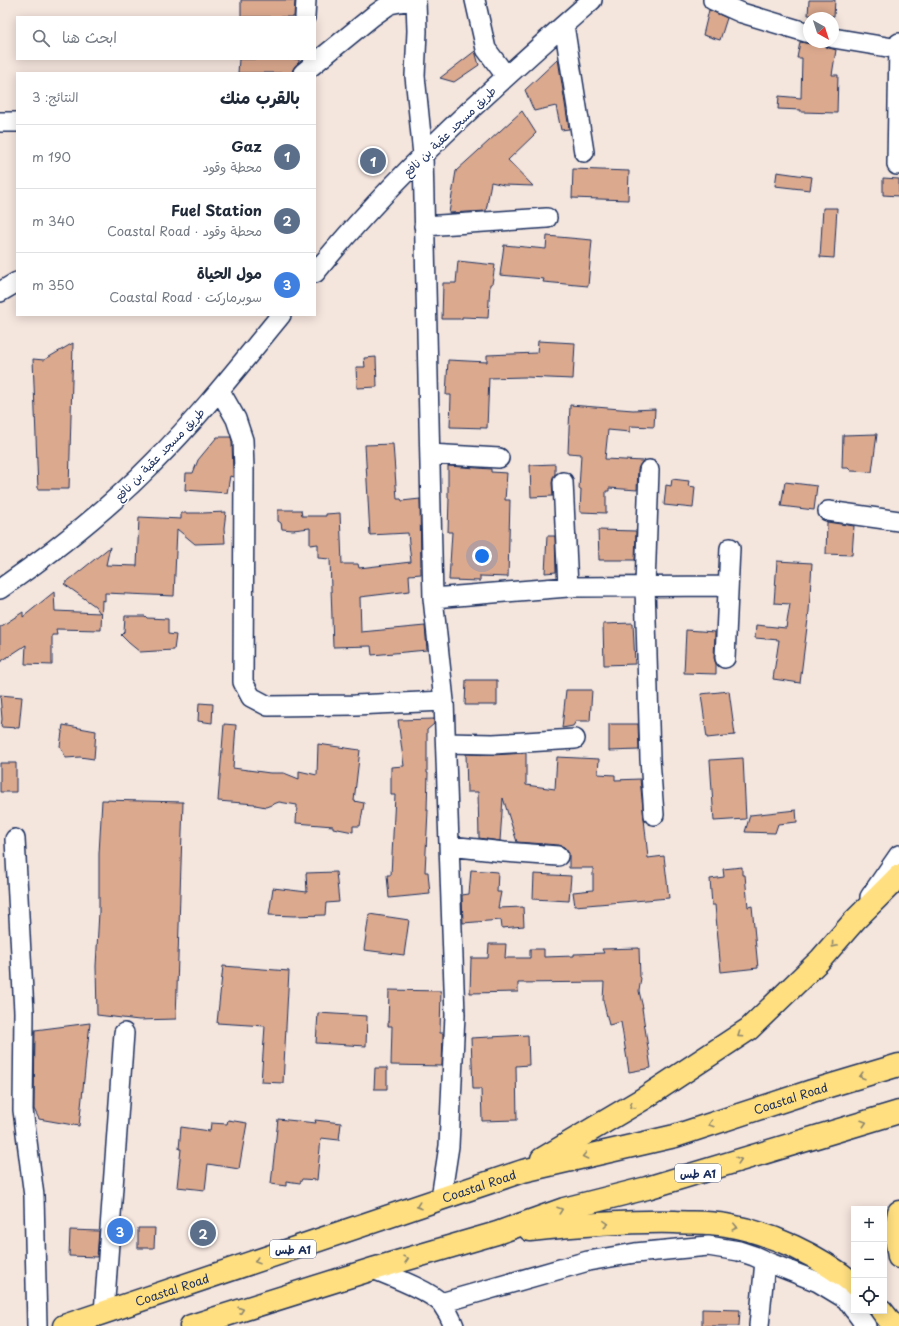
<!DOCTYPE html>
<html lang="ar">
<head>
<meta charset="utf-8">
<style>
	body { margin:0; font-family:"Playpen Sans","Playpen Sans Arabic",sans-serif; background:#f2f2f3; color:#1f2937; direction:rtl }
	.controls { position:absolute; right:12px; bottom:12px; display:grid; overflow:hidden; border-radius:0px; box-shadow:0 2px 10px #0003 }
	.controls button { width:36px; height:36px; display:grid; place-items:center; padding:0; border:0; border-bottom:1px solid #e0e1e3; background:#fff; color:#1f2937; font:20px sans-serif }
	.compass { position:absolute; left:803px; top:12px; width:36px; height:36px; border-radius:50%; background:#fff; box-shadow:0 2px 10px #0003; rotate:141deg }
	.you { position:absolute; left:482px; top:556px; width:14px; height:14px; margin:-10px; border:3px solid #fff; border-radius:50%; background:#1a73e8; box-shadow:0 0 0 6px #1a73e833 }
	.badge { display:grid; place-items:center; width:26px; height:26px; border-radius:50%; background:#1f6fb2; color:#fff; font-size:13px; font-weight:700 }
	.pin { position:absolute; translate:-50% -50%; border:2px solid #fff; box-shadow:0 1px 4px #0006 }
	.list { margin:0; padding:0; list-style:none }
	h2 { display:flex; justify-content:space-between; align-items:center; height:52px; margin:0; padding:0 16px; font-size:17px }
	h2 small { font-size:13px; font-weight:400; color:#747a83 }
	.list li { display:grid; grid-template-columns:26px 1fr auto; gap:12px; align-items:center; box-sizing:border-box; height:64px; padding:0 16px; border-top:1px solid #e0e1e3 }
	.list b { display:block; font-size:15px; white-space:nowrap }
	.list p { margin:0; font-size:13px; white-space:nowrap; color:#747a83 }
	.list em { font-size:13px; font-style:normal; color:#747a83 }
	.icon { flex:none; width:22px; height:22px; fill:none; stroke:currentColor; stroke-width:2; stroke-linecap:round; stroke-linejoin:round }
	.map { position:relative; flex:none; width:899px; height:1326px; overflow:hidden; direction:ltr }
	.search { position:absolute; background:#fff; box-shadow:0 2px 10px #0003; left:16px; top:16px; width:300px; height:44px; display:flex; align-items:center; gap:10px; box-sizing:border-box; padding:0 14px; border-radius:0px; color:#747a83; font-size:15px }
	.panel { position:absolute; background:#fff; box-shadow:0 2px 10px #0003; left:16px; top:72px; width:300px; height:244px; border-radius:0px; direction:rtl }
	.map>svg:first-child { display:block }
</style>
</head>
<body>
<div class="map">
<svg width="899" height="1326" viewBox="0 0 899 1326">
	<rect width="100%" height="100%" fill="#f4e5dd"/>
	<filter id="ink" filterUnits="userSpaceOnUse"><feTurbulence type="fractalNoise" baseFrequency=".025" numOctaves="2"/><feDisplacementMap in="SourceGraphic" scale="8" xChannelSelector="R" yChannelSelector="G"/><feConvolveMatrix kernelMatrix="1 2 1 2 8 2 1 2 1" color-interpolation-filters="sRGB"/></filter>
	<g filter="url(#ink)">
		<!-- building -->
		<path fill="#dba98e" stroke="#1b2f5e" d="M241 0H295L294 17H241Z
			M809 0H835L834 16 808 15Z
			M709 10 727 18 720 40 703 35Z
			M800 42 811 44 815 42H823L826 47 836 50 832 75H838L837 113 801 112V110L778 109 779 96 801 98 802 58H797Z
			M475 51 479 65 454 82 440 78Z
			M239 59H299V62L293 69 292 73H238Z
			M558 59 569 129 561 130 556 106 534 111 525 90Z
			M522 111 536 133 508 160 533 186 504 185 491 182 486 211 449 213 456 171Z
			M573 169 629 171 628 200 572 198Z
			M777 172 812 177 810 190 775 186Z
			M883 178 899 179V196L883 195Z
			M823 208H837L834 258 820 257Z
			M547 236 592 240 588 286 543 282 544 279 500 275 504 245 546 249Z
			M458 261 495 265 492 284H490L488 318 462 317V319H442L443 283H456Z
			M538 341 575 343 573 379 525 377 489 378 487 428 450 427 451 395H446L448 360 487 362V355L537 353Z
			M73 343 69 489H38L33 359 44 360Z
			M376 357 377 387 357 388 356 367H365L364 358Z
			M570 405 633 410 655 409 654 427 630 426V432L608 430 605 459 643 461 640 465 638 469 637 490 609 488V491H606V513L580 512 581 489H579L581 454 568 453Z
			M877 434 872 472 851 471 848 468H842L843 435Z
			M217 437H231L232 442 233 474V477L230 476 227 493 185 490 186 473H193L198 460Z
			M393 444 397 499H401L402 501 420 499 421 574 409 575 410 591 360 597 361 632 425 626 427 650 372 655 371 646 333 647 330 559 318 558V544L310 545V528L293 530 282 529 281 523 278 521V510H301L302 516H326V514L340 513 342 564H358L359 568 411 562 408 533 370 535 365 445Z
			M555 464V474L553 477 552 483 553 496 531 497 530 465Z
			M448 466 491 469V472L507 473 505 500H510L508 577 480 576V581L449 580 452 532H448L449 498H448Z
			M672 479 689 481 688 486 695 487 693 508 664 505 666 485 671 486Z
			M785 482 817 486 814 510 781 506Z
			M226 512 224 528 225 543 195 544 177 529 174 596 105 593V601L102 600 101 630 56 629 57 635H52V665L25 664 26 645 0 662V627L23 612V617L54 592 55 611 100 613 95 606 64 584 110 547 106 565 137 566 139 517 181 519V513H203Z
			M827 522 854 526 852 555 826 554Z
			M598 530 636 531 635 560H599Z
			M547 536H555L556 572 545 573Z
			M777 561 812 563 809 611 800 683 773 679 779 640 755 638 756 625 786 628 790 604 774 603Z
			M125 616H145L147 618 168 619V634L176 635 174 650 140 652 129 643 121 635 124 632Z
			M633 623 635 664 604 665 603 624Z
			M686 630 715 632 714 658 716 664V674L684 673Z
			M466 680H497V705H465Z
			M566 690H592L590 721H576L573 726 562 728Z
			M729 691 735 735 707 738 701 694Z
			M0 695 22 697 19 728 1 727 2 719Z
			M199 703 213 704 212 723 198 721Z
			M434 719V724L427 730V773H428L427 810H428L425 872H428L430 894 389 898 387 875H391L395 795H391V767L404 766 398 720Z
			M224 724 236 725 233 768 270 773H284L299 779V771L317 775 318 744 360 750 354 801 364 803 360 826H353V832L333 828V826L296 823 297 805 279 802 266 807 255 805V804L218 801Z
			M609 724H638L639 750 609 751Z
			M63 725 96 731 94 759 80 757 66 758 60 746Z
			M526 753V785L555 789 557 757 599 759 598 774 615 775V780L640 779 648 858 664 856 669 898 575 906 573 892 593 890V868H569V853L564 847 559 845 517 842 503 798 500 841 479 838 478 792H467L466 754 493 755Z
			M743 758 746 819 714 821 710 760Z
			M0 763H16V792H0Z
			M102 800 183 802 176 1019 139 1020 97 1015 96 966 99 912V854Z
			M796 810 797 822 778 824 775 833 745 832 750 815Z
			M742 867V875H745L748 907 752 906 758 968 721 972 715 905H712L710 879 724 877 723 869Z
			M471 870 498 872 497 892H501L498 908 523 907 524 926 502 928 501 920 463 923 462 895 469 894Z
			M336 872 339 902 326 903 325 915 294 916 269 915 273 888 307 892 306 873Z
			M534 874 571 876 569 901 533 899Z
			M369 914 409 920 404 955 364 950Z
			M489 944H506L505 958H530V949H544V957L574 956V954L604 953 602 949 639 948 640 977 641 978 639 991 643 1008H642L651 1068 629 1072 621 1022 609 1025 603 1000 604 982 518 983V992L470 993 471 958H488Z
			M223 966 289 971 283 1083 261 1082 265 1026 217 1023Z
			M389 990 441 991 440 1033H443L442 1066 391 1065 392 1026H388Z
			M318 1013 367 1016 366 1046 316 1043Z
			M90 1023 79 1126 39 1119 34 1109 35 1030Z
			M528 1035 529 1065 516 1066 517 1120 482 1121 481 1089H473L471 1038Z
			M375 1068H387V1089H374Z
			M278 1119 316 1123 315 1120 341 1123 339 1140 321 1138 317 1180 302 1179 300 1183 286 1181V1186L271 1184Z
			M228 1120 247 1123 239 1169 208 1164 205 1190 177 1187 181 1149H179L181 1127 210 1131 211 1123 227 1124Z
			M138 1228H155L154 1248H138Z
			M70 1230 99 1231 97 1257 69 1256Z
			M702 1309 740 1310 739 1326H702Z"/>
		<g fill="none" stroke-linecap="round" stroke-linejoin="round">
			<defs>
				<path id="minor" d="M416 0 417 31 415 76 423 155 433 598 444 701 455 1015 449 1146 441 1198
					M475 0 486 49 506 76
					M713 0 742 13 809 33
					M305 17 306 0
					M564 25 584 152
					M833 38 899 49
					M303 73 373 16 390 4 410 0
					M0 122H17
					M897 165 899 43
					M424 226 547 218
					M315 273C397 172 495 86 592 0
					M0 292 17 282
					M220 391 236 419 243 440 244 470 243 682 251 697 268 706 355 705 444 701
					M430 454 499 458
					M649 470 645 586 650 759 654 815
					M563 482 568 587
					M828 511 899 521
					M0 589C55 551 108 509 154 462 200 416 240 365 281 315
					M433 598 568 587 728 586
					M725 658 730 548
					M446 743 493 744 575 739
					M15 839 24 1012 23 1110 34 1196 37 1326
					M450 846 504 852 558 856
					M870 897 899 855
					M765 1261 818 1282 846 1299 854 1310
					M373 1269C390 1276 431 1291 442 1304 447 1311 451 1318 454 1326
					M441 1303 588 1261 635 1253 708 1246 739 1251 754 1256 765 1261 759 1326
					M855 1311 866 1326
					M104 1313 124 1033"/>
				<g id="highway">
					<path d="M542 1159 643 1099 749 1029 820 960 855 920 899 876"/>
					<path d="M899 1212 895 1232 899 1257"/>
					<path d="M530 1230C578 1225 627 1221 675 1222 692 1223 710 1222 726 1225 772 1233 818 1255 854 1284"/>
					<path d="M882 1311 894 1326"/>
					<path id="s1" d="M64 1326 523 1171 675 1136 812 1091 899 1065"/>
					<path d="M191 1326 373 1269 497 1233 564 1209 647 1188 899 1112"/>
				</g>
			</defs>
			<!-- minor casing -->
			<use href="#minor" stroke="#1b2f5e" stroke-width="22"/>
			<!-- highway casing -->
			<use href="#highway" stroke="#1b2f5e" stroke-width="25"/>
			<!-- minor -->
			<use href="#minor" stroke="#fff" stroke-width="19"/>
			<!-- highway -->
			<use href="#highway" stroke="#ffdf80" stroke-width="22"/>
		</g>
		<!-- one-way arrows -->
		<defs><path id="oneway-chevron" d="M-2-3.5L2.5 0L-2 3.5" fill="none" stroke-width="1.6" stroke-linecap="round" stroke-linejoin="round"/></defs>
		<g stroke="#8d876f">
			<use href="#oneway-chevron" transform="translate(834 945) rotate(131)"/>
			<use href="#oneway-chevron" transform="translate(740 1035) rotate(146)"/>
			<use href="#oneway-chevron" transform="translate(862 1076) rotate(163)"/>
			<use href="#oneway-chevron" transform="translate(632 1106) rotate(148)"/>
			<use href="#oneway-chevron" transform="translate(864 1123) rotate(-17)"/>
			<use href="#oneway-chevron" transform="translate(711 1124) rotate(162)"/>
			<use href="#oneway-chevron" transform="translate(585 1156) rotate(167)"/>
			<use href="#oneway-chevron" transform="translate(739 1160) rotate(-17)"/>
			<use href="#oneway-chevron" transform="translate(419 1206) rotate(161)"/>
			<use href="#oneway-chevron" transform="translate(560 1210) rotate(-19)"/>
			<use href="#oneway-chevron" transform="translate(606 1224) rotate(-3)"/>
			<use href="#oneway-chevron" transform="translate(735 1227) rotate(13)"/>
			<use href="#oneway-chevron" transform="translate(406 1259) rotate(-16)"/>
			<use href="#oneway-chevron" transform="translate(257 1261) rotate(161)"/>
			<use href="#oneway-chevron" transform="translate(241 1310) rotate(-17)"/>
		</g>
	</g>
	<g text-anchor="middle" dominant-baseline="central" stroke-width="3" stroke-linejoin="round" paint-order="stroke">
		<!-- shield labels -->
		<g fill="#fff" stroke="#5f6d8e" stroke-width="1">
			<rect x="675" y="1164" width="46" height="18" rx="3"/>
			<rect x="270" y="1240" width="46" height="18" rx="3"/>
		</g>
		<g font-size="11" font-weight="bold" fill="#1b2f5e">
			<text x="698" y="1173">طس A1</text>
			<text x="293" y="1249">طس A1</text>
		</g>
		<!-- street labels -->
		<g font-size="12" fill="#1b2f5e" stroke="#fff">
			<text transform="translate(449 131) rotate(-44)">طريق مسجد عقبة بن نافع</text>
			<text transform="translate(159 454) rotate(-46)">طريق مسجد عقبة بن نافع</text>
			<text stroke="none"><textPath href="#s1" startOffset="762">Coastal Road</textPath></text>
			<text stroke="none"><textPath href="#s1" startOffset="438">Coastal Road</textPath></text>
			<text stroke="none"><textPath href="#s1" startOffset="114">Coastal Road</textPath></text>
		</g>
	</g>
</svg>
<div class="controls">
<button>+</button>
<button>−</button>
<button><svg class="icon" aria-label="locate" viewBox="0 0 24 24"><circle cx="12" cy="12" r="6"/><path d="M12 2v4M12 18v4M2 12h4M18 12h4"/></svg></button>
</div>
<svg class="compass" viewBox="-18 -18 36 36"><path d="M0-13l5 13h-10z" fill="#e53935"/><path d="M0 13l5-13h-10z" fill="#747a83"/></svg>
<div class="you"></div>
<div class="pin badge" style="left:373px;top:161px;background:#5c6f8a">1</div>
<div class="pin badge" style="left:203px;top:1233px;background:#5c6f8a">2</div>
<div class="pin badge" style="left:120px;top:1231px;background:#3f7fe0">3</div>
<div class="search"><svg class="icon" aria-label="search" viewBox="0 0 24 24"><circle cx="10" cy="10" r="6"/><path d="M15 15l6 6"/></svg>ابحث هنا</div>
<section class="panel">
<h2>بالقرب منك<small>النتائج: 3</small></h2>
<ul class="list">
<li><span class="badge" style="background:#5c6f8a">1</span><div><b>Gaz</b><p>محطة وقود</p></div><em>190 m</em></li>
<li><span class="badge" style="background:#5c6f8a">2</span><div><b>Fuel Station</b><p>محطة وقود · Coastal Road</p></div><em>340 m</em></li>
<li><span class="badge" style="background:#3f7fe0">3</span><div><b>مول الحياة</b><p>سوبرماركت · Coastal Road</p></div><em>350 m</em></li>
</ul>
</section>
</div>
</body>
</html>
